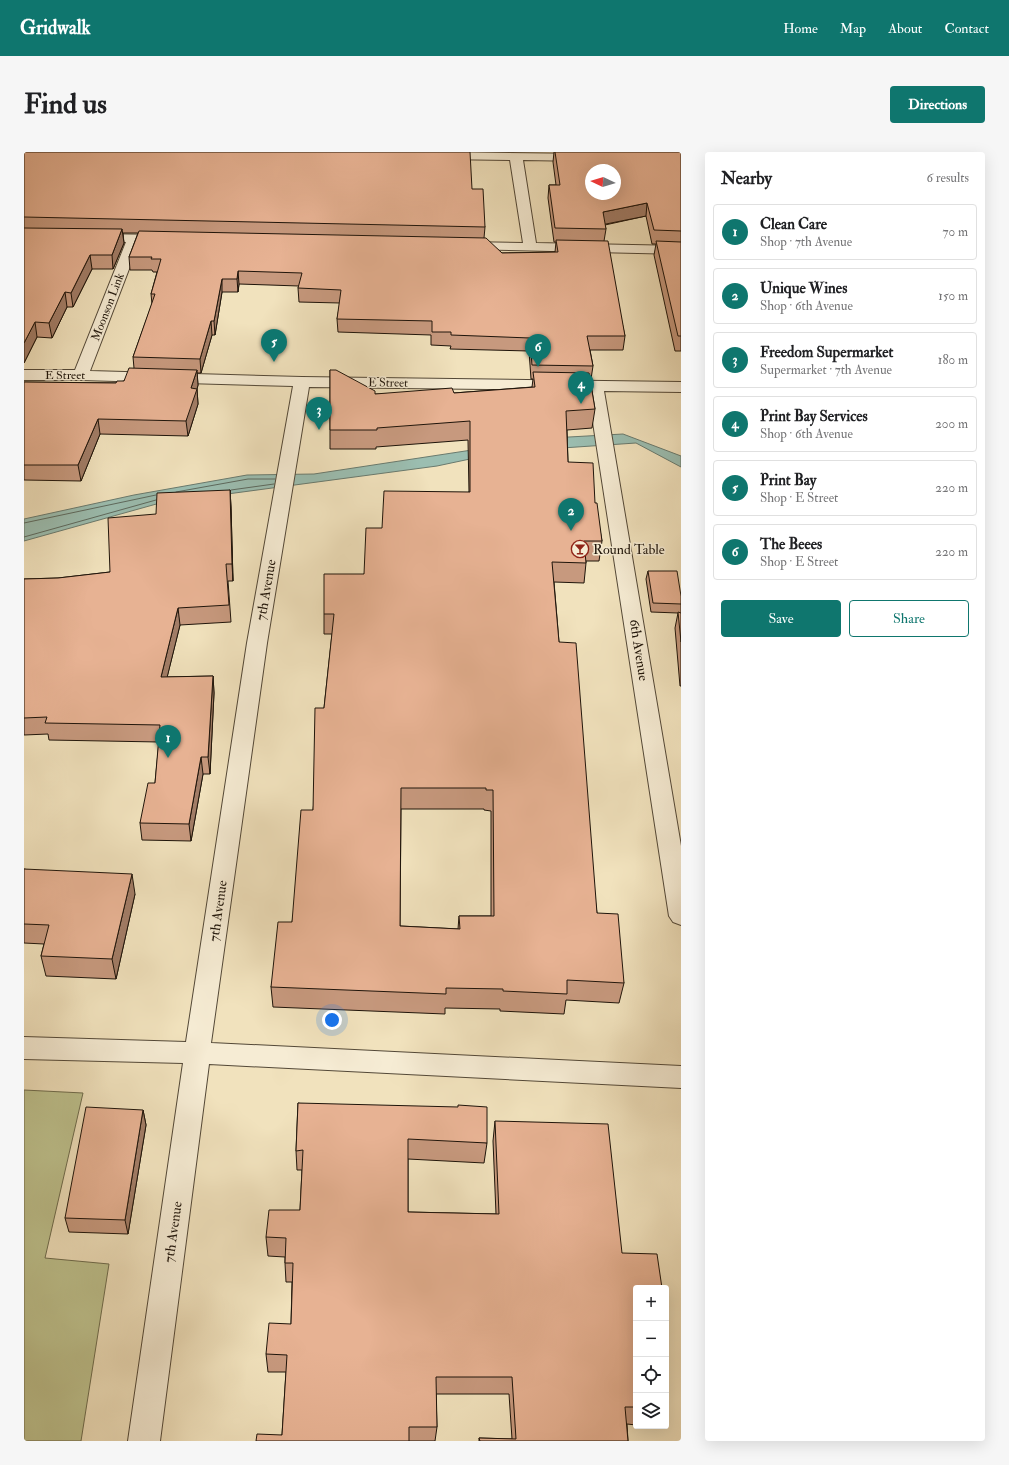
<!DOCTYPE html>
<html lang="en">
<head>
<meta charset="utf-8">
<style>
	body { margin:0; font-family:"IM FELL Double Pica",serif; background:#f6f6f6; color:#202124 }
	.controls { position:absolute; right:12px; bottom:12px; display:grid; overflow:hidden; border-radius:4px; box-shadow:0 4px 16px #0002 }
	.controls button { width:36px; height:36px; display:grid; place-items:center; padding:0; border:0; border-bottom:1px solid #e0e0e0; background:#fff; color:#202124; font:20px sans-serif }
	.compass { position:absolute; left:561px; top:12px; width:36px; height:36px; border-radius:50%; background:#fff; box-shadow:0 4px 16px #0002; rotate:274deg }
	.you { position:absolute; left:308px; top:868px; width:14px; height:14px; margin:-10px; border:3px solid #fff; border-radius:50%; background:#1a73e8; box-shadow:0 0 0 6px #1a73e833 }
	.badge { display:grid; place-items:center; width:26px; height:26px; border-radius:50%; background:#0f766e; color:#fff; font-size:13px; font-weight:700 }
	.pin { position:absolute; translate:-50% -33px; filter:drop-shadow(0 1px 2px #0008) }
	.pin::after { content:''; position:absolute; top:21px; width:14px; height:12px; background:inherit; clip-path:polygon(0 0,100% 0,50% 100%) }
	.list { margin:0; padding:0; list-style:none }
	h2 { display:flex; justify-content:space-between; align-items:center; height:52px; margin:0; padding:0 16px; font-size:17px }
	h2 small { font-size:13px; font-weight:400; color:#757577 }
	.list li { display:grid; grid-template-columns:26px 1fr auto; gap:12px; align-items:center; box-sizing:border-box; height:56px; margin:0 8px 8px; padding:0 8px; border:1px solid #e0e0e0; border-radius:4px }
	.list b { display:block; font-size:15px; white-space:nowrap }
	.list p { margin:0; font-size:13px; white-space:nowrap; color:#757577 }
	.list em { font-size:13px; font-style:normal; color:#757577 }
	.actions { display:flex; gap:8px; padding:12px 16px }
	.actions a { flex:1; padding:9px 0; border:1px solid #0f766e; border-radius:4px; text-align:center; font-size:14px; color:#0f766e }
	.actions .main { background:#0f766e; color:#fff }
	.icon { flex:none; width:22px; height:22px; fill:none; stroke:currentColor; stroke-width:2; stroke-linecap:round; stroke-linejoin:round }
	.map { position:relative; flex:none; width:657px; height:1289px; overflow:hidden; border-radius:4px }
	header { display:flex; align-items:center; gap:24px; box-sizing:border-box; height:56px; padding:0 20px; background:#0f766e; color:#fff }
	header strong { font-size:19px }
	nav { display:flex; gap:22px; margin-inline-start:auto; font-size:14px }
	.intro { display:flex; align-items:center; justify-content:space-between; box-sizing:border-box; height:96px; padding:0 24px }
	h1 { margin:0; font-size:28px }
	.button { padding:10px 18px; border-radius:4px; background:#0f766e; color:#fff; font-size:14px; font-weight:700 }
	main { display:flex; gap:24px; padding:0 24px }
	aside { flex:1; background:#fff; border-radius:4px; box-shadow:0 4px 16px #0002 }
	.map>svg:first-child { display:block }
</style>
</head>
<body>
<header>
<strong>Gridwalk</strong>
<nav><a>Home</a><a>Map</a><a>About</a><a>Contact</a></nav>
</header>
<div class="intro"><h1>Find us</h1><a class="button">Directions</a></div>
<main>
<div class="map">
<svg width="657" height="1289" viewBox="0 0 657 1289">
	<rect width="100%" height="100%" fill="#f1e2bd"/>
	<filter id="stains"><feTurbulence type="fractalNoise" baseFrequency=".005" numOctaves="4"/><feColorMatrix values="0 0 0 0 .2 0 0 0 0 .09 0 0 0 0 .02 0 0 0 .5 -.17"/></filter>
	<radialGradient id="worn" r=".72"><stop offset=".6" stop-color="#630" stop-opacity="0"/><stop offset="1" stop-color="#630" stop-opacity=".3"/></radialGradient>
	<!-- green -->
	<path fill="#bec28e" stroke="#6e6b4c" d="M0 938 59 941 21 1106 85 1112 57 1289H0Z"/>
	<!-- water -->
	<path fill="#9bbeb1" stroke="#697a6e" d="M599 282 657 304V315L612 291 479 300 413 314 136 351 0 389V367L110 343 223 323 290 322 527 286Z"/>
	<g fill="none" stroke-linecap="round" stroke-linejoin="round">
		<!-- shore -->
		<path stroke="#5c695e" stroke-width="1" d="M207 338 250 332
			M152 340 224 327H251
			M0 371 132 343
			M0 385 132 348"/>
		<defs>
			<path id="street" d="M412 0 564 2 566 5 564 8 560 9 499 8 512 91 657 94V102L437 97 435 94 437 91 442 90 499 91 486 8 416 7 412 6 410 3Z
				M70 82 142 83 147 84 149 87 147 90 115 91 66 219 278 225 657 230V240L580 239 657 694V773L649 770 645 764 564 238 285 235 243 491 187 891 657 914V936L185 912 136 1289H104L159 911 0 907V885L162 890 223 491 269 234 57 228H0V218H51L102 90 65 89 63 86 65 83Z"/>
		</defs>
		<!-- street casing -->
		<use href="#street" stroke="#534837" stroke-width="2"/>
		<!-- street -->
		<use href="#street" fill="#f6ecd4" fill-rule="evenodd"/>
	</g>
	<!-- wall -->
	<path fill="#c7997e" stroke="#1e140a" fill-rule="evenodd" d="M0 0 448 37 461 75 460 86 478 101 531 100 532 90H530L524 46 525 33H532L529 10 530 0H657V199H651L630 103 632 92H628L622 64 581 73 582 77 580 89 601 184 599 198H566L569 214 567 227H566L571 257 568 276 543 278 544 310 571 351 578 389 575 409H562V411L560 431 530 430 535 490 573 761 600 831 595 851 542 848 540 862 476 859V857L421 856V862L249 855 247 835 268 770 289 658 308 482H300V462L340 422 358 376 445 340 444 288 352 295V297H306V218L351 242 430 241 508 235 509 227H507L505 199 426 197 427 194 407 193V183L314 180 313 167 316 151 275 150 274 136 275 134 215 132 214 140H198L191 183H188L177 221H173L174 233 173 237 174 252 164 284 76 282 57 329 0 328V230L92 231 100 229 110 216 109 205 128 152 127 142 133 120H129L128 118H106L105 105 114 81H99L100 91 89 117H68L49 155H43L28 186 13 185 0 211ZM377 657H460V658L467 659V764H435L434 777 376 774Z
		M206 338 207 355 209 429H204L207 470 156 473 143 525 189 524 190 541 186 622H179L167 689 118 688 116 671 131 631 135 590 25 588 24 582 0 583V427L34 426 86 420 132 362Z
		M624 419 657 444V534H656L651 476 654 461 627 460 622 427Z
		M0 717 111 742 92 827 22 824 17 804 20 792 0 791Z
		M274 951 463 991 460 1011 384 1007V1060L472 1062 469 989 471 969 598 1101 612 1136V1273L603 1272 604 1289H455V1286L488 1287 485 1242H412L413 1275 411 1289H232L258 1283 262 1220H244L242 1202 267 1172 268 1130H262L261 1111V1105L244 1104 242 1085 276 1058 278 1018H273L272 999Z
		M119 958 122 973 104 1082 45 1080 41 1066Z
		M642 1167 644 1183 642 1189Z"/>
	<!-- shaded-wall -->
	<path fill="#a27d67" stroke="#1e140a" d="M623 51 622 64 577 73 579 60Z
		M98 77 100 91 89 117 88 103Z
		M66 103 68 117 49 155 47 141Z
		M214 119 215 132 214 140 213 127Z
		M198 127V140L191 183 190 169Z
		M41 140 43 155 28 186 25 171Z
		M187 169 188 183 177 221 176 207Z
		M11 170 13 185 0 211V191Z
		M173 218 174 233 173 237 174 252 164 284 162 269 167 236Z
		M74 267 76 282 57 329 54 313Z
		M206 338 207 355 209 429 208 412Z
		M154 456 156 473 139 542 137 525Z
		M189 524 190 541 186 622 184 605Z
		M177 605 179 622 167 689 165 672Z
		M108 722 111 742 92 827 88 807Z
		M119 958 122 973 104 1082 101 1068Z"/>
	<!-- building -->
	<path fill="#e7b293" stroke="#1e140a" fill-rule="evenodd" d="M0 0H446L448 37H459L461 75 0 65Z
		M531 0H657V79L630 78 623 51 579 60 582 77 531 76 525 33H536ZM567 18H591V42H567Z
		M0 76 98 77 88 103H66L47 141 41 140 25 171 11 170 0 191Z
		M115 79 462 86 478 101 534 100 532 88 584 89 601 184H563L569 214 508 213 506 186 427 183V180H408V169L313 167 317 138 274 136 278 121 214 119 213 127H198L190 169H187L176 207 109 205 131 142H127L137 107H127L128 105H105Z
		M632 89 657 90V184H654Z
		M105 216 173 218 167 236 173 237 162 269 74 267 54 313H0V230L92 231 93 229H100Z
		M306 218H312L351 239V242L428 236 430 241 511 235 509 220 565 221 571 257 542 259 544 310 569 311 571 351H573L578 389H560L562 411 528 410 535 490 552 491 573 761 594 762 600 831 543 828V842L479 839V837L422 836V842L247 835 254 770H268L277 658H289L291 556H300L310 462H300V422H340L342 376H358L360 339 446 340V269L353 276V278H306ZM377 636H462V638H469L470 764H435L436 777 376 774Z
		M206 338 208 412H202L205 453 154 456 137 525 189 524 184 605H177L165 672 116 671 124 631H131L136 573 21 571 23 565 0 566V427L34 426 86 420 84 366 132 362 133 341Z
		M624 419H653L657 444V452L629 451Z
		M654 460 657 461V490Z
		M0 717 108 722 88 807 17 804 25 773 0 772Z
		M274 951 434 955V953L463 955V991L384 987V1060L475 1062 471 969 584 972 598 1101 633 1102 638 1136H612V1255H601L604 1289H456L455 1286 492 1287 488 1225H412L413 1275H385V1289H232L233 1282 258 1283 263 1203 242 1202 245 1171 267 1172 269 1111H261L262 1086 242 1085 245 1058H276L279 998 272 999Z
		M62 955 119 958 101 1068 41 1066Z
		M642 1167 644 1183 642 1182Z"/>
	<!-- icons -->
	<defs>
		<symbol id="bar-ring" viewBox="-11 -11 22 22"><circle r="9.5" fill="#f6ecd4" stroke="#8f2418" stroke-width="1.5"/><path d="M-6-5H6L.8 .8V4.5H3.5V6h-7V4.5H-.8V.8Z" fill="#8f2418"/></symbol>
	</defs>
	<g fill-rule="evenodd">
		<use href="#bar-ring" x="546" y="387" width="20" height="20"/>
	</g>
	<g text-anchor="middle" dominant-baseline="central" stroke-width="3" stroke-linejoin="round" paint-order="stroke">
		<!-- far-street labels -->
		<g font-size="12" fill="#1e140a" stroke="#f6ecd4">
			<text transform="translate(84 155) rotate(-69)">Moonson Link</text>
			<text x="41" y="223">E Street</text>
			<text transform="translate(364 231) rotate(1)">E Street</text>
		</g>
		<!-- poi labels -->
		<g font-size="14" fill="#1e140a" stroke="#f6ecd4" text-anchor="start">
			<text x="569" y="397">Round Table</text>
		</g>
		<!-- street labels -->
		<g font-size="14" fill="#1e140a" stroke="#f6ecd4">
			<text transform="translate(242 438) rotate(-80)">7th Avenue</text>
			<text transform="translate(615 498) rotate(81)">6th Avenue</text>
			<text transform="translate(194 759) rotate(-82)">7th Avenue</text>
			<text transform="translate(149 1080) rotate(-82)">7th Avenue</text>
		</g>
	</g>
	<rect width="100%" height="100%" filter="url(#stains)"/>
	<rect width="100%" height="100%" fill="url(#worn)"/>
</svg>
<div class="controls">
<button>+</button>
<button>−</button>
<button><svg class="icon" aria-label="locate" viewBox="0 0 24 24"><circle cx="12" cy="12" r="6"/><path d="M12 2v4M12 18v4M2 12h4M18 12h4"/></svg></button>
<button><svg class="icon" aria-label="layers" viewBox="0 0 24 24"><path d="M12 4l9 5-9 5-9-5zM3 14l9 5 9-5"/></svg></button>
</div>
<svg class="compass" viewBox="-18 -18 36 36"><path d="M0-13l5 13h-10z" fill="#e53935"/><path d="M0 13l5-13h-10z" fill="#757577"/></svg>
<div class="you"></div>
<div class="pin badge" style="left:144px;top:606px">1</div>
<div class="pin badge" style="left:547px;top:379px">2</div>
<div class="pin badge" style="left:295px;top:278px">3</div>
<div class="pin badge" style="left:557px;top:252px">4</div>
<div class="pin badge" style="left:250px;top:210px">5</div>
<div class="pin badge" style="left:514px;top:215px">6</div>
</div>
<aside>
<h2>Nearby<small>6 results</small></h2>
<ul class="list">
<li><span class="badge">1</span><div><b>Clean Care</b><p>Shop · 7th Avenue</p></div><em>70 m</em></li>
<li><span class="badge">2</span><div><b>Unique Wines</b><p>Shop · 6th Avenue</p></div><em>150 m</em></li>
<li><span class="badge">3</span><div><b>Freedom Supermarket</b><p>Supermarket · 7th Avenue</p></div><em>180 m</em></li>
<li><span class="badge">4</span><div><b>Print Bay Services</b><p>Shop · 6th Avenue</p></div><em>200 m</em></li>
<li><span class="badge">5</span><div><b>Print Bay</b><p>Shop · E Street</p></div><em>220 m</em></li>
<li><span class="badge">6</span><div><b>The Beees</b><p>Shop · E Street</p></div><em>220 m</em></li>
</ul>
<div class="actions"><a class="main">Save</a><a>Share</a></div>
</aside>
</main>
</body>
</html>
